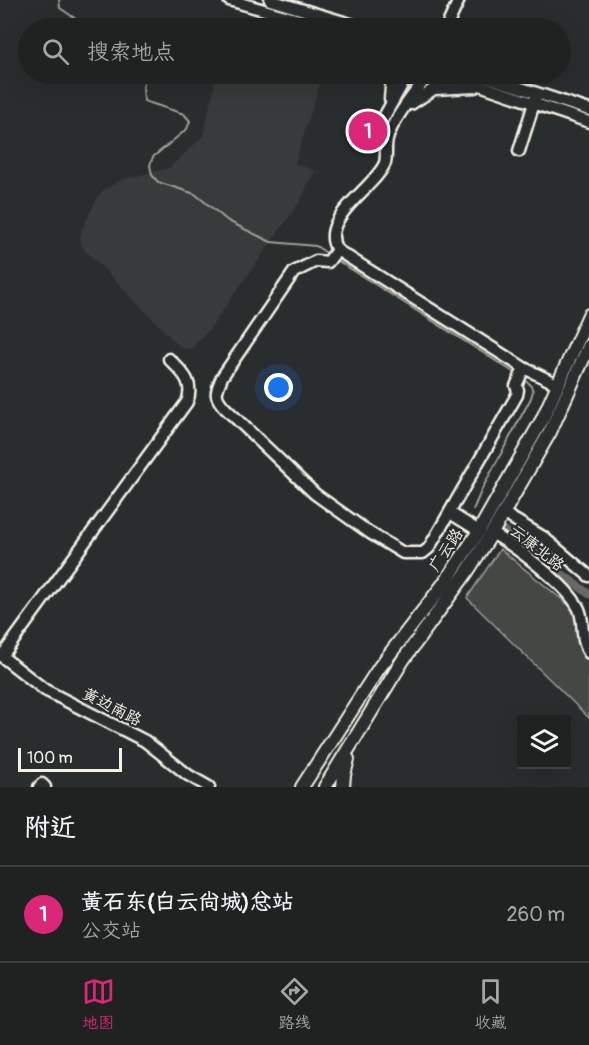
<!DOCTYPE html>
<html lang="zh">
<head>
<meta charset="utf-8">
<style>
	body { margin:0; font-family:Pangolin,"LXGW WenKai TC",sans-serif; background:#2d2f2f; color:#f1f3f6 }
	.controls { position:absolute; right:18px; bottom:18px; display:grid; overflow:hidden; border-radius:0px; box-shadow:0 6px 24px #0002 }
	.controls button { width:54px; height:54px; display:grid; place-items:center; padding:0; border:0; border-bottom:2px solid #3d3f40; background:#202222; color:#f1f3f6; font:30px sans-serif }
	.scale { position:absolute; left:18px; bottom:15px; width:104px; box-sizing:border-box; padding-left:6px; border:3px solid #f4f1e8; border-top:0; font-size:16px; line-height:21px; white-space:nowrap; color:#f4f1e8; -webkit-text-stroke:4px #2a2d2e; paint-order:stroke }
	.you { position:absolute; left:279px; top:388px; width:21px; height:21px; margin:-15px; border:4px solid #fff; border-radius:50%; background:#1a73e8; box-shadow:0 0 0 9px #1a73e833 }
	.badge { display:grid; place-items:center; width:39px; height:39px; border-radius:50%; background:#db2777; color:#fff; font-size:20px; font-weight:700 }
	.pin { position:absolute; translate:-50% -50%; border:3px solid #fff; box-shadow:0 2px 6px #0006 }
	.list { margin:0; padding:0; list-style:none }
	h2 { display:flex; justify-content:space-between; align-items:center; height:78px; margin:0; padding:0 24px; font-size:26px }
	h2 small { font-size:20px; font-weight:400; color:#a2a4a5 }
	.list li { display:grid; grid-template-columns:39px 1fr auto; gap:18px; align-items:center; box-sizing:border-box; height:96px; padding:0 24px; border-top:2px solid #3d3f40 }
	.list b { display:block; font-size:22px; white-space:nowrap }
	.list p { margin:0; font-size:20px; white-space:nowrap; color:#a2a4a5 }
	.list em { font-size:20px; font-style:normal; color:#a2a4a5 }
	.icon { flex:none; width:33px; height:33px; fill:none; stroke:currentColor; stroke-width:2; stroke-linecap:round; stroke-linejoin:round }
	.map { position:relative; flex:none; width:589px; height:787px; overflow:hidden }
	.search { position:absolute; background:#202222; box-shadow:0 6px 24px #0002; left:18px; right:18px; top:18px; height:66px; display:flex; align-items:center; gap:15px; box-sizing:border-box; padding:0 21px; border-radius:33px; color:#a2a4a5; font-size:22px }
	.sheet { height:174px; background:#202222 }
	nav { display:flex; justify-content:space-around; align-items:center; box-sizing:border-box; height:84px; border-top:2px solid #3d3f40; background:#202222; font-size:16px; color:#a2a4a5 }
	nav a { display:grid; justify-items:center; gap:3px }
	nav .on { color:#db2777 }
	.map>svg:first-child { display:block }
</style>
</head>
<body>
<div class="map">
<svg width="589" height="787" viewBox="0 0 589 787">
	<rect width="100%" height="100%" fill="#2a2d2e"/>
	<filter id="ink" filterUnits="userSpaceOnUse"><feTurbulence type="fractalNoise" baseFrequency=".0167" numOctaves="2"/><feDisplacementMap in="SourceGraphic" scale="12" xChannelSelector="R" yChannelSelector="G"/><feConvolveMatrix kernelMatrix="1 2 1 2 8 2 1 2 1" color-interpolation-filters="sRGB"/></filter>
	<g filter="url(#ink)">
		<!-- built -->
		<path fill="#373a3a" d="M217 74H323L295 163 315 171 299 203 209 330 192 348 185 349 180 347 89 254 82 247 80 238 82 229 98 196 103 190 124 179 169 168 203 136Z"/>
		<!-- green -->
		<path fill="#444645" stroke="#9c9c96" stroke-width="1.5" d="M500 549 571 607 578 620 584 653 589 659V718L467 598Z"/>
		<g fill="none" stroke-linecap="round" stroke-linejoin="round">
			<!-- stream -->
			<path stroke="#9f9f9a" stroke-width="2" d="M59 0 60 8 89 28
				M146 74 143 87 144 101 184 114 190 121 187 129 153 157 150 165 152 175 158 182 195 194 228 221 271 242 316 246 328 254
				M335 259 518 375
				M473 510 482 489 531 398 533 391 530 384 522 378"/>
			<!-- canal -->
			<path stroke="#676866" stroke-width="8" d="M505 531 589 594"/>
			<defs>
				<path id="minor" d="M229 0 327 28
					M270 0 364 28
					M446 28 459 0
					M429 74C417 90 391 121 387 140 385 147 387 155 385 163 375 188 317 219 337 250L524 368 559 385
					M447 74 589 122
					M478 74 589 110
					M390 99 392 74
					M411 104 434 89 475 87
					M387 139 375 133 408 74
					M519 151 536 97
					M337 250 328 262 316 261 294 272 222 377C216 392 213 395 225 408L315 494 370 533 403 553H423L429 548 517 395 518 390 516 386 524 368
					M450 513 479 531
					M503 513 543 537 589 576
					M492 533C514 546 568 585 579 609 585 623 580 640 589 653
					M0 655 45 690 145 741 188 775 209 787
					M2 656 187 402C195 382 182 372 169 359
					M39 787 42 784 45 787"/>
				<path id="major" d="M302 787 379 668 446 581 479 531 542 420 589 315
					M325 787 403 660 467 572 492 533 550 432 589 346
					M343 787 344 775 348 759"/>
			</defs>
			<!-- minor casing -->
			<use href="#minor" stroke="#f4f1e8" stroke-width="15"/>
			<!-- major casing -->
			<use href="#major" stroke="#f4f1e8" stroke-width="16"/>
			<!-- minor -->
			<use href="#minor" stroke="#2a2d2e" stroke-width="10"/>
			<!-- major -->
			<use href="#major" stroke="#2a2d2e" stroke-width="12"/>
		</g>
	</g>
	<g text-anchor="middle" dominant-baseline="central" stroke-width="4.5" stroke-linejoin="round" paint-order="stroke">
		<!-- street labels -->
		<g font-size="16" fill="#f4f1e8" stroke="#2a2d2e">
			<text transform="translate(537 548) rotate(38)">云康北路</text>
			<text transform="translate(446 550) rotate(-56)">广云路</text>
			<text transform="translate(112 707) rotate(27)">黄边南路</text>
		</g>
	</g>
</svg>
<div class="controls">
<button><svg class="icon" aria-label="layers" viewBox="0 0 24 24"><path d="M12 4l9 5-9 5-9-5zM3 14l9 5 9-5"/></svg></button>
</div>
<div class="scale">100 m</div>
<div class="you"></div>
<div class="pin badge" style="left:368px;top:131px">1</div>
<div class="search"><svg class="icon" aria-label="search" viewBox="0 0 24 24"><circle cx="10" cy="10" r="6"/><path d="M15 15l6 6"/></svg>搜索地点</div>
</div>
<section class="sheet">
<h2>附近<small></small></h2>
<ul class="list">
<li><span class="badge">1</span><div><b>黄石东(白云尚城)总站</b><p>公交站</p></div><em>260 m</em></li>
</ul>
</section>
<nav>
<a class="on"><svg class="icon" aria-label="map" viewBox="0 0 24 24"><path d="M3 6l6-2 6 2 6-2v14l-6 2-6-2-6 2zM9 4v14M15 6v14"/></svg>地图</a>
<a><svg class="icon" aria-label="directions" viewBox="0 0 24 24"><path d="M12 3l9 9-9 9-9-9zM9 14v-3h6M13 9l2 2-2 2"/></svg>路线</a>
<a><svg class="icon" aria-label="saved" viewBox="0 0 24 24"><path d="M7 4h10v16l-5-4-5 4z"/></svg>收藏</a>
</nav>
</body>
</html>
